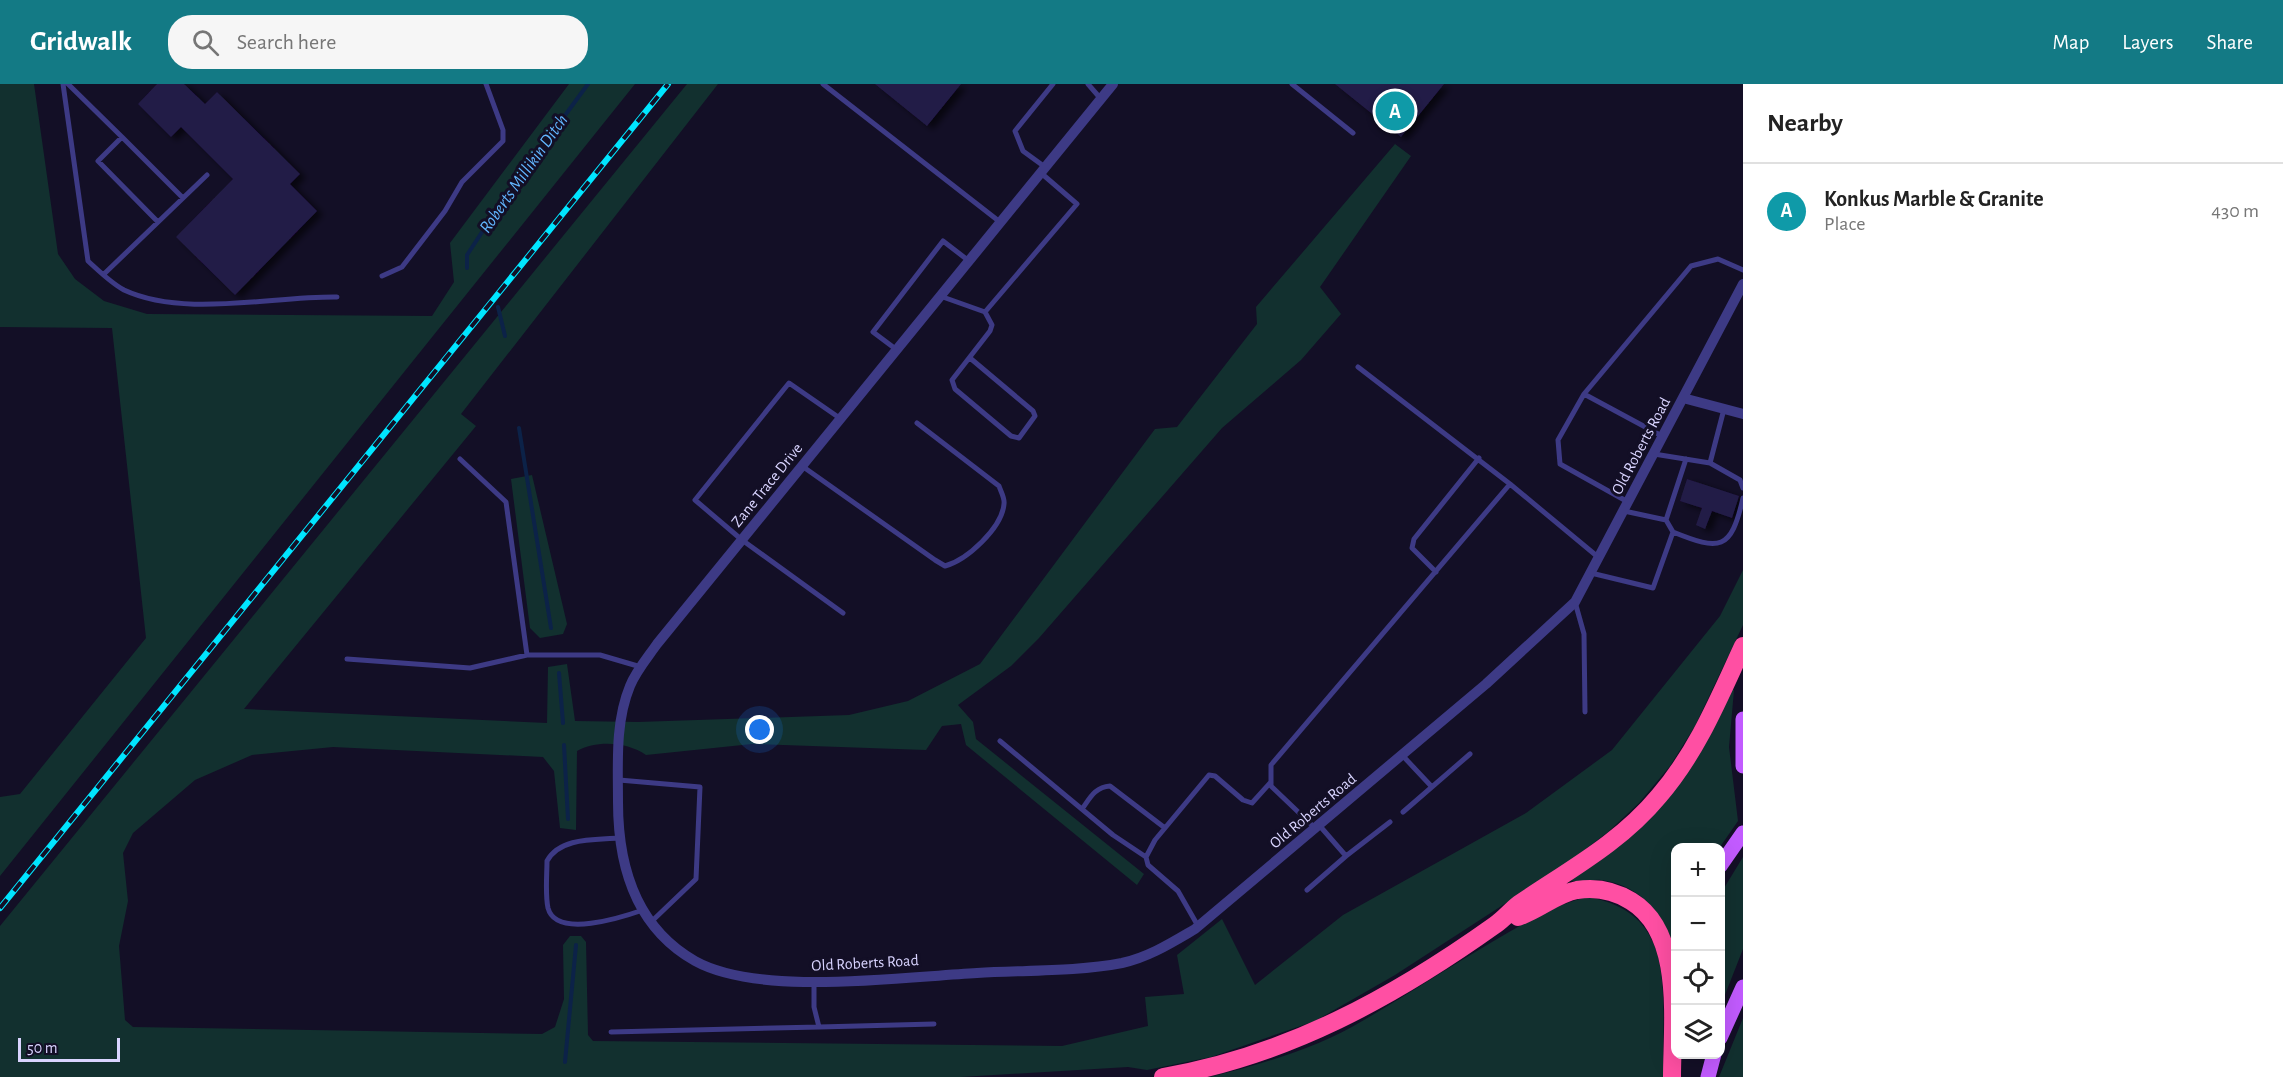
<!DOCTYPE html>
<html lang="en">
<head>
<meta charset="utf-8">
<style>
	body { margin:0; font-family:"Alegreya Sans",sans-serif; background:#f6f6f6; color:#222 }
	.controls { position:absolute; right:18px; bottom:18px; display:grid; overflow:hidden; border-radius:12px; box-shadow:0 6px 24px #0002 }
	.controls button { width:54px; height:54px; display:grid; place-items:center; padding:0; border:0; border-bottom:2px solid #e0e0e0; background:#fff; color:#222; font:30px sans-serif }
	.scale { position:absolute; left:18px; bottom:15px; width:102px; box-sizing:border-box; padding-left:6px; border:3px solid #d9d4ff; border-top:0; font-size:16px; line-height:21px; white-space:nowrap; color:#d9d4ff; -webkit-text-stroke:4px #130f26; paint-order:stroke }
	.you { position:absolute; left:760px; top:646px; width:21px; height:21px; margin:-15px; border:4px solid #fff; border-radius:50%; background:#1a73e8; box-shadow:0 0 0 9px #1a73e833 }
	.badge { display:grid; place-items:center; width:39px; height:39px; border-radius:50%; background:#137a85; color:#fff; font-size:20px; font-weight:700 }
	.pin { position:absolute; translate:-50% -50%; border:3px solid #fff; box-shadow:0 2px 6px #0006 }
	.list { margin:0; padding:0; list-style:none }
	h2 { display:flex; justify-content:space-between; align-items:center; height:78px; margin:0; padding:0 24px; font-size:26px }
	h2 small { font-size:20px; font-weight:400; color:#767676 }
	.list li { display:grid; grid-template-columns:39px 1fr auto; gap:18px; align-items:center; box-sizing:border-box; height:96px; padding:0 24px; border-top:2px solid #e0e0e0 }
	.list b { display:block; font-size:22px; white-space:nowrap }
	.list p { margin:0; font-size:20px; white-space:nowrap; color:#767676 }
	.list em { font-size:20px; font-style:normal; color:#767676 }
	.icon { flex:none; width:33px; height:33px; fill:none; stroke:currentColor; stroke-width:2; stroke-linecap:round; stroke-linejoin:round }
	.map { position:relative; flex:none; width:1743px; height:993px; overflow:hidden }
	header { display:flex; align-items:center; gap:36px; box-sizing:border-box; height:84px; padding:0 30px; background:#137a85; color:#fff }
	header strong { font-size:28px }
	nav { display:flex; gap:33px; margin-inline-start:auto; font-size:21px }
	.search { width:420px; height:54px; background:#f6f6f6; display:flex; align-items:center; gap:15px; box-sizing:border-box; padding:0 21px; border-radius:24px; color:#767676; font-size:22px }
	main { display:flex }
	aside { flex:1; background:#fff }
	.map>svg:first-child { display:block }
</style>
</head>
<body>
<header>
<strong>Gridwalk</strong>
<div class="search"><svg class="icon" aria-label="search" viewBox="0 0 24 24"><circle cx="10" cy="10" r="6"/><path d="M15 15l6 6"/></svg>Search here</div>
<nav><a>Map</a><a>Layers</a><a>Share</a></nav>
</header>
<main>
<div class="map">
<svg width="1743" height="993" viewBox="0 0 1743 993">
	<defs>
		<filter id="shadow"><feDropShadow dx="6" dy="3.5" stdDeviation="3" flood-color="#0009"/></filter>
	</defs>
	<rect width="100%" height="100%" fill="#130f26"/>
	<!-- green -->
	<path fill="#12302f" d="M0 0H34L58 170 75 195 104 217 147 230 432 232 454 198 450 159 569 0H635L0 792V713L20 710 146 554 112 244 0 243Z
		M687 0H718L461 330 476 342 244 625 547 639 548 583 567 580 575 637 638 638 849 631 908 617 980 580 1155 345 1177 343 1257 240 1256 223 1395 60 1411 72 1320 203 1341 230 1301 276 1222 344 1039 554 1011 582 958 621 973 638 976 655 1144 790 1137 801 966 661 961 640 942 642 926 666 752 660 646 671C627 658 597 656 577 667L576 746 560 744 554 687 543 673 333 663 252 671 195 696 133 749 123 769 128 817 119 862 125 936 133 943 542 950 555 943 564 915 563 861 570 852H581L586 858 588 951 593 957 1062 962 1148 942 1145 913 1184 910 1177 871 1222 835 1255 901 1343 831 1526 729 1612 666 1720 532 1743 486V541L1695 642 1670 682 1639 719 1608 748 1566 780 1395 891 1315 937 1211 973 1147 986 1128 983 961 993H0V842Z
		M532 391 567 540 563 550 540 554 530 544 511 395Z
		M1732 605 1734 606 1729 663 1738 737 1720 763 1676 764 1675 865C1663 830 1641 801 1601 796 1592 795 1577 800 1570 796L1597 779 1642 741Z
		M1743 773V865L1721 921V809Z
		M1587 813C1684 829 1659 919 1664 993H1210C1262 980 1318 964 1364 936 1407 911 1449 883 1492 858 1523 840 1552 822 1587 813Z
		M1743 934V993H1719Z"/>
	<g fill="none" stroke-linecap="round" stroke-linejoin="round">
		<!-- stream -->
		<path stroke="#0c2248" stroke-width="4" d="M467 184V171L505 113 588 0
			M498 223 505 252
			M519 344 551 544
			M559 589 563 639
			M564 661 568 735
			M565 978 576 861"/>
	</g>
	<!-- building -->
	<path fill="#241b47" filter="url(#shadow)" d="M157 0H184L205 20 217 8 300 90 290 100 317 127 235 211 176 153 233 95 181 43 171 53 138 20Z
		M875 0H961L927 42Z
		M1335 0H1444L1401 53Z
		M1687 395 1739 412 1732 434 1712 427 1705 445 1696 441 1702 424 1680 417Z"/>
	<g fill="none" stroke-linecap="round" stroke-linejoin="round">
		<!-- lane -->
		<path stroke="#3d3a85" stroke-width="5" d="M63 0 88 177C99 187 111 199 124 206 184 234 272 212 337 213
			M68 0 122 53 98 77 158 138
			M823 0 1000 138
			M1088 0 1101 15
			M1292 0 1353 49
			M122 53 183 114
			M1045 83 1023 67 1015 47 1053 0
			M104 190 207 91
			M382 192 402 183 445 127 462 98 503 57V46L486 0
			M940 212 985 228 1077 120 1041 89
			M897 266 873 248 943 157 969 177
			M970 274 1033 327 1035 332 1019 354 1011 352 955 305 952 296 990 247 992 241 985 228
			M1358 283 1510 400
			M1584 310 1558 356 1560 380 1628 418
			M841 335 789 299 695 416 742 456 843 529
			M1662 352 1584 310 1691 182 1718 175 1743 186
			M1654 370 1710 379 1724 325
			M460 375 506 418 527 571H600L641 583
			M1710 379 1740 396 1743 404
			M802 382 935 476 945 482C967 476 1002 444 1004 420 1005 414 1001 408 999 402L917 339
			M1624 427 1666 436 1686 375
			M1673 448C1720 467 1731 467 1743 414
			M1436 488 1412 464 1414 455 1479 374
			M1591 489 1653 504 1673 448 1666 436
			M1575 518 1584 550 1585 628
			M347 575 470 584 527 571
			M1000 657 1113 751 1146 773
			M1402 671 1432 703
			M619 696 700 703 696 795 651 838
			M1082 725C1090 714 1095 703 1110 702L1165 744
			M1403 728 1470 670
			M1315 744 1271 702V681L1510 400 1598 473
			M618 754C596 756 560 753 547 777 547 791 545 810 548 824 556 855 623 833 643 826
			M1346 772 1390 738
			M1307 806 1346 772 1319 741
			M1198 842 1178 807 1148 781 1146 773 1155 756 1209 691 1215 692 1243 716 1252 719 1271 698
			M814 897V923L819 943 934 940
			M611 948 819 943"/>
		<!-- street -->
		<path stroke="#3d3a85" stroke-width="10" d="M1113 0 657 560C648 573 636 587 630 602 615 638 618 680 618 718 618 782 635 843 695 877 760 913 901 893 977 889 1025 886 1075 888 1122 879 1149 873 1171 859 1195 845L1486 600 1575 518 1743 200
			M1683 314 1743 330"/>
		<!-- primary -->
		<path stroke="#c25bff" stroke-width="15" d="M1743 635V682
			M1720 782 1743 749
			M1720 954 1743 903
			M1708 993 1714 970"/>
		<!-- highway -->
		<path stroke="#ff4fa3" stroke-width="18" d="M1518 833C1539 826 1556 810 1577 806 1596 803 1615 807 1631 817 1684 849 1672 939 1672 993
			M1163 993C1287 972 1394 913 1495 841 1504 835 1511 826 1519 820 1569 786 1620 759 1659 712 1697 668 1719 614 1743 562"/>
		<defs>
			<path id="rail" d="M0 824 668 0"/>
		</defs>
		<!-- rail casing -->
		<use href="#rail" stroke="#00e5ff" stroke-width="6"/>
		<!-- rail -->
		<use href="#rail" stroke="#130f26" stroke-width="4" stroke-dasharray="11" stroke-linecap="butt"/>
	</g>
	<g text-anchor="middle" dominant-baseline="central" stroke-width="6" stroke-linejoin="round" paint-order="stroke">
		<!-- street labels -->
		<g font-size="16" fill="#d9d4ff" stroke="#130f26">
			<text transform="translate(1641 362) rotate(-62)">Old Roberts Road</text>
			<text transform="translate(767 401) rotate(-51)">Zane Trace Drive</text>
			<text transform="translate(1313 727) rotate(-40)">Old Roberts Road</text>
			<text transform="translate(865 879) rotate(-3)">Old Roberts Road</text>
		</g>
		<!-- water labels -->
		<g font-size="18" font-style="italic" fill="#62b6ff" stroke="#130f26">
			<text transform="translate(524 90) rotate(-55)">Roberts Millikin Ditch</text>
		</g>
	</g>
</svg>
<div class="controls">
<button>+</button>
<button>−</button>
<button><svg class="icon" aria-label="locate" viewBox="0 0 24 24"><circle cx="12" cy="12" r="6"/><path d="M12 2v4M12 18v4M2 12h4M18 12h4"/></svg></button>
<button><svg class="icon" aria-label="layers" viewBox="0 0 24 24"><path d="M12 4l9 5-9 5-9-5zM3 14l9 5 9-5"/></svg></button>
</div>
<div class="scale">50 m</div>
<div class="you"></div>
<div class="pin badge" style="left:1395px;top:27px;background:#0f9aa8">A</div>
</div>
<aside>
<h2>Nearby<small></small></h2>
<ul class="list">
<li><span class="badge" style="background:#0f9aa8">A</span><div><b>Konkus Marble &amp; Granite</b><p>Place</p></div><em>430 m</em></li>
</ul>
</aside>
</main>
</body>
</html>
